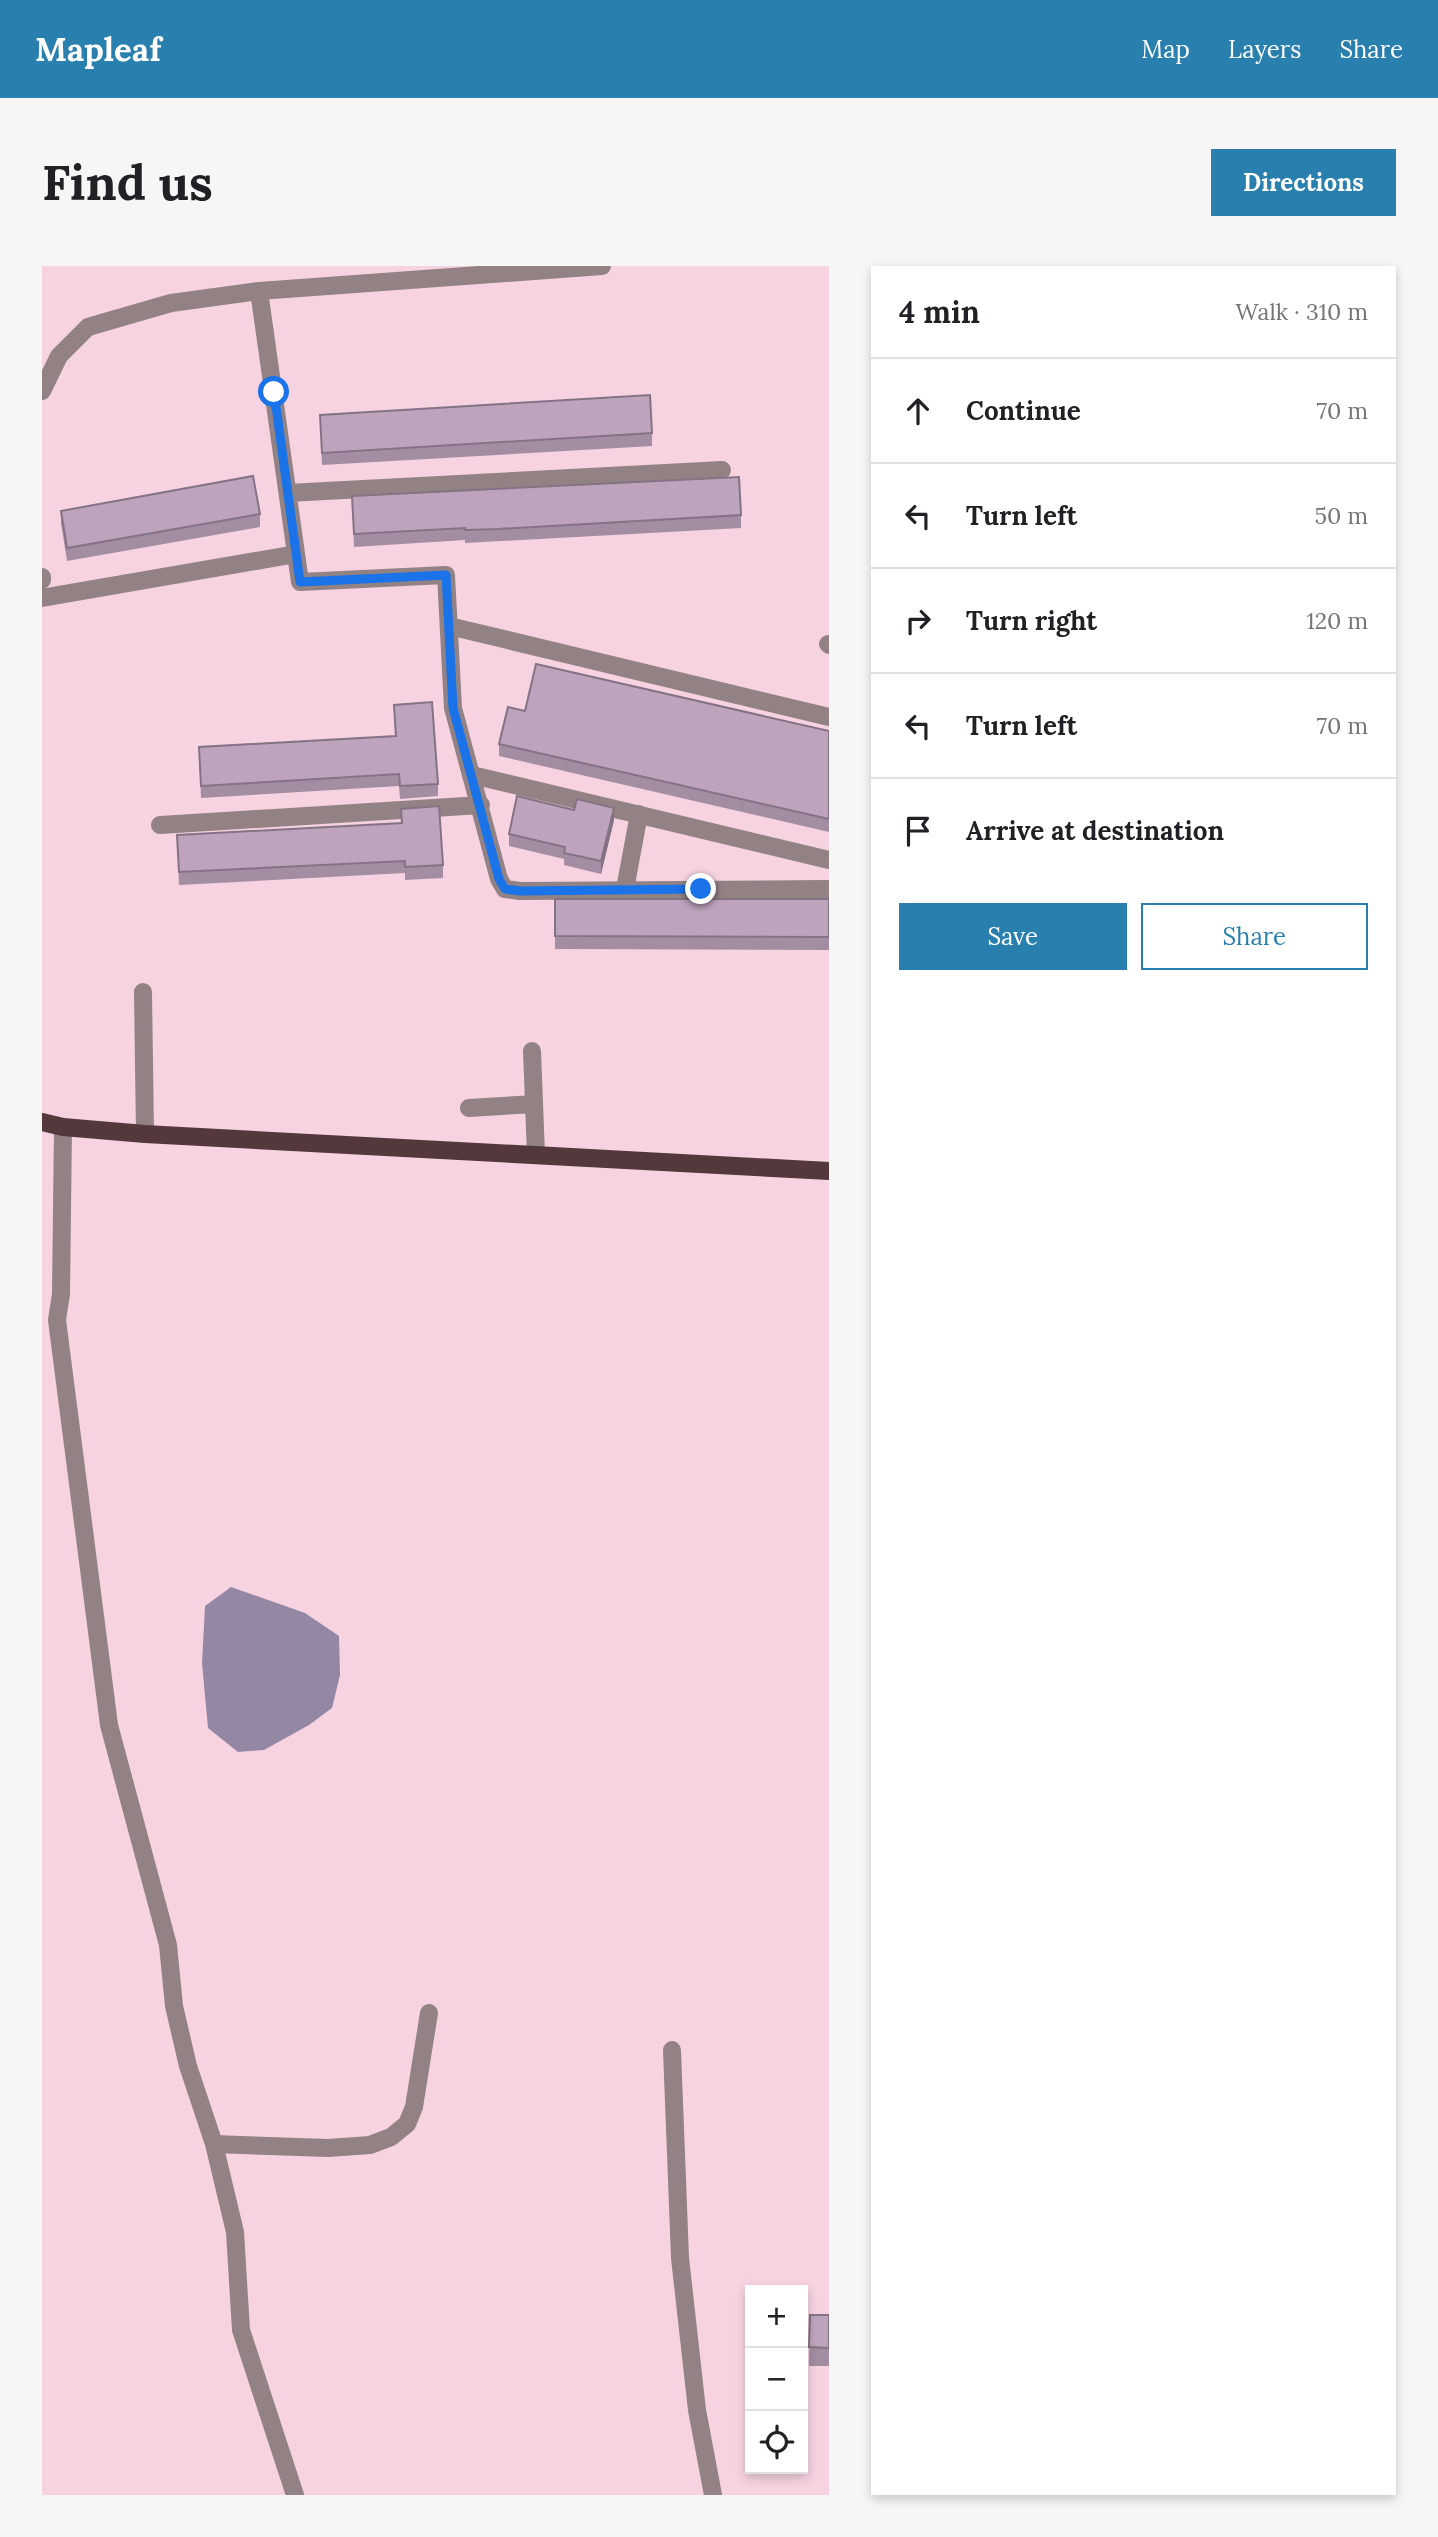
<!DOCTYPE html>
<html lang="en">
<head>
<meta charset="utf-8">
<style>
	body { margin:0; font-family:Lora,serif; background:#f6f6f6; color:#202124 }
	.controls { position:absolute; right:21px; bottom:21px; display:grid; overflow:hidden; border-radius:0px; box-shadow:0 4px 10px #0003 }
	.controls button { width:63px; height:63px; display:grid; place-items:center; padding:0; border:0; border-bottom:2px solid #e0e0e0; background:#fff; color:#202124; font:35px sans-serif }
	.stop { position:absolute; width:21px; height:21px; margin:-16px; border:5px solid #1a73e8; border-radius:50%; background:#fff }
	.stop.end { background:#1a73e8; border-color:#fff; box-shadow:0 2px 7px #0008 }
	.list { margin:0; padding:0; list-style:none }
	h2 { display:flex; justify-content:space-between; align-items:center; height:91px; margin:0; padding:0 28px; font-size:30px }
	h2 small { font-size:23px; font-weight:400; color:#757577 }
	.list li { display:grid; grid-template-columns:46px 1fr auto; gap:21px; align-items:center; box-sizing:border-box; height:105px; padding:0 28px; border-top:2px solid #e0e0e0 }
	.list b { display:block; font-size:26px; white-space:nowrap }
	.list em { font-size:23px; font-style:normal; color:#757577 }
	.actions { display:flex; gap:14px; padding:21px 28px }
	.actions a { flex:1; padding:16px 0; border:2px solid #2980af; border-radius:0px; text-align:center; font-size:24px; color:#2980af }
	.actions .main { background:#2980af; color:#fff }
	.icon { flex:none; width:38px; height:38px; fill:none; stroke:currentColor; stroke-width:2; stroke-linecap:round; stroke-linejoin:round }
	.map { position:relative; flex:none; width:787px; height:2229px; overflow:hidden; border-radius:0px }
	header { display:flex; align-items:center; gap:42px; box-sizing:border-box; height:98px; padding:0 35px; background:#2980af; color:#fff }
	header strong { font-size:33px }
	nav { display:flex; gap:38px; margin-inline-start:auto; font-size:24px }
	.intro { display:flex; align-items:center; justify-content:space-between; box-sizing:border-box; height:168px; padding:0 42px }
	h1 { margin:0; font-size:49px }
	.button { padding:18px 32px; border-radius:0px; background:#2980af; color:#fff; font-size:24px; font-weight:700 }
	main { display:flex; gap:42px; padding:0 42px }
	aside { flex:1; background:#fff; border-radius:0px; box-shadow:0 4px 10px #0003 }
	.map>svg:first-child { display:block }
</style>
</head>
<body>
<header>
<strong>Mapleaf</strong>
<nav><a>Map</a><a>Layers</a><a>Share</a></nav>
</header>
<div class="intro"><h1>Find us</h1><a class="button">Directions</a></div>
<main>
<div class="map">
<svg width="787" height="2229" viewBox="0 0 787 2229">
	<rect width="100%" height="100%" fill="#f7d3e2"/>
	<!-- water -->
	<path fill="#9387a3" d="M189 1321 263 1347 297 1370 298 1409 290 1442 267 1459 222 1484 196 1486 166 1462 160 1397 163 1340Z"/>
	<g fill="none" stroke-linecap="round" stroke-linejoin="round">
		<!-- minor -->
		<path stroke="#928283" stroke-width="18" d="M217 25 258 316 404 309 411 442 457 613 463 623 478 625 787 623
			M0 125 17 90 46 61 129 37 217 25 560 0
			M246 227 680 204
			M0 311V314
			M0 332 254 288
			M407 360 787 451
			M786 378 787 379
			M430 509 787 594
			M118 559 439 539
			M583 623 597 548
			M101 726 103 868
			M490 785 494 889
			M427 842 492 838
			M21 861 19 1028 15 1054 67 1459 126 1679 132 1740 146 1800 172 1878 193 1966 199 2064 253 2229
			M630 1784 638 1992 655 2144 671 2229
			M172 1878 286 1882 328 1879 349 1871 365 1858 372 1841 387 1747"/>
		<!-- major -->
		<path stroke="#53393b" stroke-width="18" d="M0 856 21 861 103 868 787 905"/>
	</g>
	<!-- wall -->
	<path fill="#a38da2" d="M278 149 610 167V180L280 199Z
		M310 230 699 249V262L423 277V274L312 281Z
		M19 245 218 248V261L25 295 19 257Z
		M352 439 396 518V530L358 533 357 520 159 532 157 481 353 470Z
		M483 445 787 465V566L457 490V478Z
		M359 543 401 599V612L363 614V607L137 619 135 569 360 557Z
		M572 554 559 608 522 599V593L467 580V568Z
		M513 633H787V684L513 683Z
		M768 2049H787V2100H767Z"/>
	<!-- shaded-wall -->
	<path fill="#847384" d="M572 542V554L559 608V595Z"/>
	<!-- building -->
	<path fill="#bda4bc" stroke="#847384" stroke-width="2" d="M608 129 610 167 280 187 278 149Z
		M211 210 218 248 25 282 19 245Z
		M697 211 699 249 456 263 423 264V262L312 268 310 230Z
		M494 398 787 465V553L457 478 466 441 483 445Z
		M390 436 396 518 358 520 357 508 159 520 157 481 354 470 352 439Z
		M475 530 532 544 535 533 572 542 559 595 522 587 523 581 467 568Z
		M397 540 401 599 363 601V595L137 606 135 569 360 557 359 543Z
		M513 633H787V671L513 670Z
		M768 2049H787V2082L767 2081Z"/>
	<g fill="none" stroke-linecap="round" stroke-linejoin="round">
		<!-- route -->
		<path stroke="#1a73e8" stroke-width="9" d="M232 126 258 316 404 309 411 442 457 613 463 623 478 625 659 623"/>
	</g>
</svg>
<div class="controls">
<button>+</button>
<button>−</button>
<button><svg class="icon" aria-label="locate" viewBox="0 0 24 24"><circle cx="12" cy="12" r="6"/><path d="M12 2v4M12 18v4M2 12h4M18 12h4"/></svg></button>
</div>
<div class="stop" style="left:232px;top:126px"></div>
<div class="stop end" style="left:659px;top:623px"></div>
</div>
<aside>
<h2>4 min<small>Walk · 310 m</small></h2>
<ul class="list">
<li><svg class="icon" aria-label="ahead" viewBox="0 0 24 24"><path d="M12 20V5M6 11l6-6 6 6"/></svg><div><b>Continue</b></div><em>70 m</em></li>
<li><svg class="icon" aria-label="left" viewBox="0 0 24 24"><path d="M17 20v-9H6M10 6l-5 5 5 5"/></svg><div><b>Turn left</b></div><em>50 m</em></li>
<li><svg class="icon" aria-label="right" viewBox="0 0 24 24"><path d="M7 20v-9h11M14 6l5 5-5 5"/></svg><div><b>Turn right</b></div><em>120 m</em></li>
<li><svg class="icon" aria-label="left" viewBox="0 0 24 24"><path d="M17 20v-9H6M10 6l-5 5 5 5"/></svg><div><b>Turn left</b></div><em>70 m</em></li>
<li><svg class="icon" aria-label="arrive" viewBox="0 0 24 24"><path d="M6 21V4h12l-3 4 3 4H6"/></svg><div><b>Arrive at destination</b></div></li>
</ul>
<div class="actions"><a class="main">Save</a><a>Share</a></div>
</aside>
</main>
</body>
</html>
